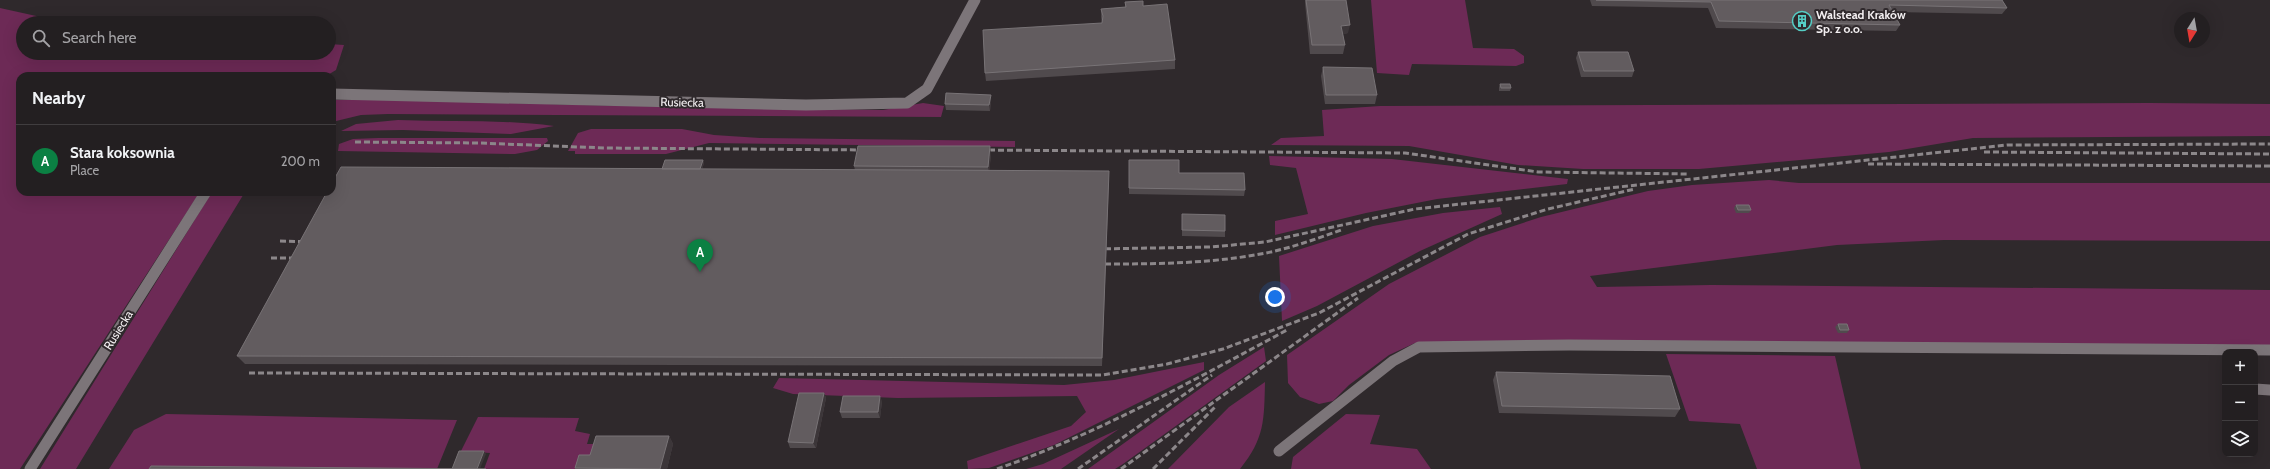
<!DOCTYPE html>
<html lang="en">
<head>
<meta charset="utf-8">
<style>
	body { margin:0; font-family:Cabin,sans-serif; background:#2f2c2e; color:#f1f3f6 }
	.controls { position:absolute; right:12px; bottom:12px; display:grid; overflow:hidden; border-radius:8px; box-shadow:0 4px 16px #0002 }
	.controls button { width:36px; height:36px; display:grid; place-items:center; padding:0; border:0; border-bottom:1px solid #403d3f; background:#231f21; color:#f1f3f6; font:20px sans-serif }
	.compass { position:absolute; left:2174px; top:12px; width:36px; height:36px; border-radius:50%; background:#231f21; box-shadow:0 4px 16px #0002; rotate:191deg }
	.you { position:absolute; left:1275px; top:297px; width:14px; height:14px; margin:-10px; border:3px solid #fff; border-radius:50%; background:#1a73e8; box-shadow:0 0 0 6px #1a73e833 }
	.badge { display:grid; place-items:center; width:26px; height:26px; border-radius:50%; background:#0b8043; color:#fff; font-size:13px; font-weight:700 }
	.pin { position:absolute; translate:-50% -33px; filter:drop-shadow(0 1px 2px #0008) }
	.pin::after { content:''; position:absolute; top:21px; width:14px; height:12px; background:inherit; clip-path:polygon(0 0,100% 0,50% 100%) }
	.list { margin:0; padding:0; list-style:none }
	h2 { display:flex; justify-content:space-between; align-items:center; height:52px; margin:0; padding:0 16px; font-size:17px }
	h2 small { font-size:13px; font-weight:400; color:#a3a2a5 }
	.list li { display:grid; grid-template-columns:26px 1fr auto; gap:12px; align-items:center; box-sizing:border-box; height:72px; padding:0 16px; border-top:1px solid #403d3f }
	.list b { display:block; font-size:15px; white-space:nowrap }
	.list p { margin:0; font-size:13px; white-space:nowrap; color:#a3a2a5 }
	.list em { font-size:13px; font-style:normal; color:#a3a2a5 }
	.icon { flex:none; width:22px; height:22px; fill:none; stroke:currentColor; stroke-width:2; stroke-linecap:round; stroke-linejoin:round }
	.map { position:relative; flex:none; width:2270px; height:469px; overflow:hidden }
	.search { position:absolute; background:#231f21; box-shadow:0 4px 16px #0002; left:16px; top:16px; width:320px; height:44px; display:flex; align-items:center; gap:10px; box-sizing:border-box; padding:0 14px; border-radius:22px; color:#a3a2a5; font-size:15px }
	.panel { position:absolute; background:#231f21; box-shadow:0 4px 16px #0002; left:16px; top:72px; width:320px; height:124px; border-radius:12px }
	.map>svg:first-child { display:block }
</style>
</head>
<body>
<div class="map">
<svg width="2270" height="469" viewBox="0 0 2270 469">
	<rect width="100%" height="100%" fill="#2f292c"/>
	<!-- green -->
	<path fill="#6d2a56" d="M1371 0H1465L1473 48 1514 49 1524 56V63L1516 66 1412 64 1409 75 1377 73Z
		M0 8 68 23H23V53H329V44L344 45 336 70 326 76H20V192H200L20 469H0Z
		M399 99 579 105 883 110 923 103 944 106 941 117 388 114 361 115 332 122V100Z
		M2149 103 2270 104V136L1973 138 1889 152 1699 169H1583L1518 165 1409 146 1271 145 1281 138 1324 136 1322 110 1380 106Z
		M398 120C450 122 501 119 554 126L511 134 403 130 341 131 356 124Z
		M591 129H682L714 135 760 138 1015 141V147L709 143 666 154H575V151H568L578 133Z
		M378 138H547L548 141 537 150 515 154 338 151 339 144 353 139Z
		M1269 156 1392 159 1568 179 1567 184 1437 199 1366 213 1275 235V221L1308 214 1296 168 1270 165Z
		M1769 180 1799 183H2270V241L1944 240 1837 245 1590 276 1597 287 1711 285 2270 290V345L1415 343 1389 355 1349 385 1333 401 1319 404 1300 397 1288 383 1287 355 1389 284 1480 237 1541 217 1648 191 1692 185Z
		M212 192H245L76 469H40Z
		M1500 207 1502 214 1420 251 1317 306 1282 321 1279 256 1373 226 1443 213Z
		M1264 347 1266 361 1123 464 1115 469H1088L1219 375Z
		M1666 354 1835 356 1861 469H1757L1740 424 1689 421Z
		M1204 362V370L1054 445 989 468 968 469 967 461 1071 426 1086 412 1077 396 898 398 793 394 773 388 779 378 1064 385 1114 380Z
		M1265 382C1264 420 1265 438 1240 469H1168L1229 407Z
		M166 414 457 420 437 469H109L134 430Z
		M1346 414 1380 415 1370 444 1417 449 1431 469H1291L1293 457Z
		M478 417 579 418 575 431 590 434 587 444H597L592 459 577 469H484L490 453 461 451Z
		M1119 429 1061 469H1026L1043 464Z"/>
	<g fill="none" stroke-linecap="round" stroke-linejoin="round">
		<!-- service -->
		<path stroke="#7c7579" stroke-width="11" d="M332 94 806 105 907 103 927 89 975 0
			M2255 389 2270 390
			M1279 451 1393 361 1419 347 1569 345 2270 350
			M30 469 206 192"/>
		<!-- rail -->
		<path stroke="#8c878a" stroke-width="3" stroke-dasharray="6 3" stroke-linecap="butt" d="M355 142 479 143 605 148 868 150
			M980 150 1405 153 1538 172 1689 174
			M1984 152 2270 154
			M1868 164 2270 166
			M280 241 312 242
			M1096 249 1211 247 1265 242 1415 209 2007 145 2270 144
			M271 258H302
			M1096 264C1153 264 1210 264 1266 253 1291 248 1316 239 1341 230
			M249 373 1102 375 1167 364 1223 349 1319 313 1468 234 1548 209 1635 189
			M997 469C1099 433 1192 381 1287 330
			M1078 469 1212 375
			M1121 469 1358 298
			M1153 469 1216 406"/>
	</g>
	<!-- wall -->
	<path fill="#504a4d" d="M1305 0H1346L1348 33 1343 34 1345 45 1343 54H1310L1305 3Z
		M1590 0H2002L2007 8 2002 14 1893 12 1900 25 1896 31 1716 28 1708 8 1592 6Z
		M1125 2 1143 6 1175 60V69L986 81 985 73 1102 23 1101 17V9L1125 7Z
		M1578 52 1634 71 1632 77H1581L1576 58Z
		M1323 67 1377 95 1375 104H1325L1321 76Z
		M1500 84 1511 88 1510 91H1499V87Z
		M991 101 990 111 946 110 945 104Z
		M991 155 989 171 1109 180 1102 366 245 364 237 356 662 169 703 160 704 163 702 169 855 170 854 166Z
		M1129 160 1245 190 1244 196 1129 194Z
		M1736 205 1751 210 1749 213H1736L1734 208Z
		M1182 214 1225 231V237L1182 236Z
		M1838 324 1849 330 1847 333H1838L1835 327Z
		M1496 372 1680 409 1675 417 1499 413 1493 380Z
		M824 393 826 398 816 448H790L788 442Z
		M882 401 880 418H842L840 412Z
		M669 436 673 444 667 469H575V468Z"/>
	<!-- shaded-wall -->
	<path fill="#3c3639" d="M1350 25 1348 33 1340 35 1341 26Z
		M991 95V101L990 111 989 105Z
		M990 146 991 155 989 175 988 167Z
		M703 160 704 163 701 173 700 170Z
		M1109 171V180L1102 366V358Z
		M824 393 826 398 816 448 813 443Z
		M880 396 882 401 880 418 878 412Z
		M669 436 673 444 667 469H660Z
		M484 451 486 454 480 469H477Z"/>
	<!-- building -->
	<path fill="#625c5f" stroke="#787376" d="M1306 0H1346L1350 25 1341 26 1345 45H1312Z
		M1596 0H2002L2007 8 1889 5 1900 25 1719 21 1711 2Z
		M1143 1V6L1167 4 1175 60 985 73 983 30 1102 23 1103 16 1101 9 1126 7 1125 2Z
		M1578 52H1628L1634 71H1584Z
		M1323 67 1372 68 1377 95H1326Z
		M1500 84H1510L1511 88H1501Z
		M946 93 991 95 989 105 945 104Z
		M858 146H990L988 167 854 166Z
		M665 160H703L700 169H662Z
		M1129 160H1179V173H1244L1245 190 1129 188Z
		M341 167 1109 171 1102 358 237 356 327 192H332V183Z
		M1736 205H1749L1751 210H1738Z
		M1182 214 1225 215V231L1182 230Z
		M1838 324H1847L1849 330H1840Z
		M1496 372 1670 376 1680 409 1502 406Z
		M799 393H824L813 443 788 442Z
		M843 396H880L878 412H840Z
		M596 436H669L660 469 575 468 579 455H590Z
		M459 451H484L477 469H452Z
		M151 466 486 469H149Z"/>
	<!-- icons -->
	<defs>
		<symbol id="building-ring" viewBox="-11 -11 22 22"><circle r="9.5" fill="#2f292c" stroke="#55cec5" stroke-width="1.5"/><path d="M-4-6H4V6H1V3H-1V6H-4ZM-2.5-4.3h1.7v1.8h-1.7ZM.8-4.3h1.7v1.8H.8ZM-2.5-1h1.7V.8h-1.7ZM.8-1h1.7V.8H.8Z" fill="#55cec5"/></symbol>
	</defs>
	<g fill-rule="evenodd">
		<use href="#building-ring" x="1791" y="10" width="22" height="22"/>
	</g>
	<g text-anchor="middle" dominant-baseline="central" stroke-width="4" stroke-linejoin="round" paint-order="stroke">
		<!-- poi labels -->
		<g font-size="12" font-weight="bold" fill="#f3eff1" stroke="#2f292c" text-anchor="start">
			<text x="1816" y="14">Walstead Kraków<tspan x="1816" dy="14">Sp. z o.o.</tspan></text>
		</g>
		<!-- street labels -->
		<g font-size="12" fill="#f3eff1" stroke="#2f292c">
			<text transform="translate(682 102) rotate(1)">Rusiecka</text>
			<text transform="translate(118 330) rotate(-58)">Rusiecka</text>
		</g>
	</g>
</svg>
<div class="controls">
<button>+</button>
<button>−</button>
<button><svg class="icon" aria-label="layers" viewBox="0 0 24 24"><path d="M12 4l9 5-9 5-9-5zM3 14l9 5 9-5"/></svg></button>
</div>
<svg class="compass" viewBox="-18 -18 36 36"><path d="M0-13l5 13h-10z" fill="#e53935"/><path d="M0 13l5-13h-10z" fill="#a3a2a5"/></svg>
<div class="you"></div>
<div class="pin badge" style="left:700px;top:272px">A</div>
<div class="search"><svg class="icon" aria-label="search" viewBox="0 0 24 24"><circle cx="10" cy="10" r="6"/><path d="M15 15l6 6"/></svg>Search here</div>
<section class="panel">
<h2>Nearby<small></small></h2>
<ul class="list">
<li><span class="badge">A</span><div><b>Stara koksownia</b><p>Place</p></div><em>200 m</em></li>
</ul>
</section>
</div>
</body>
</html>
